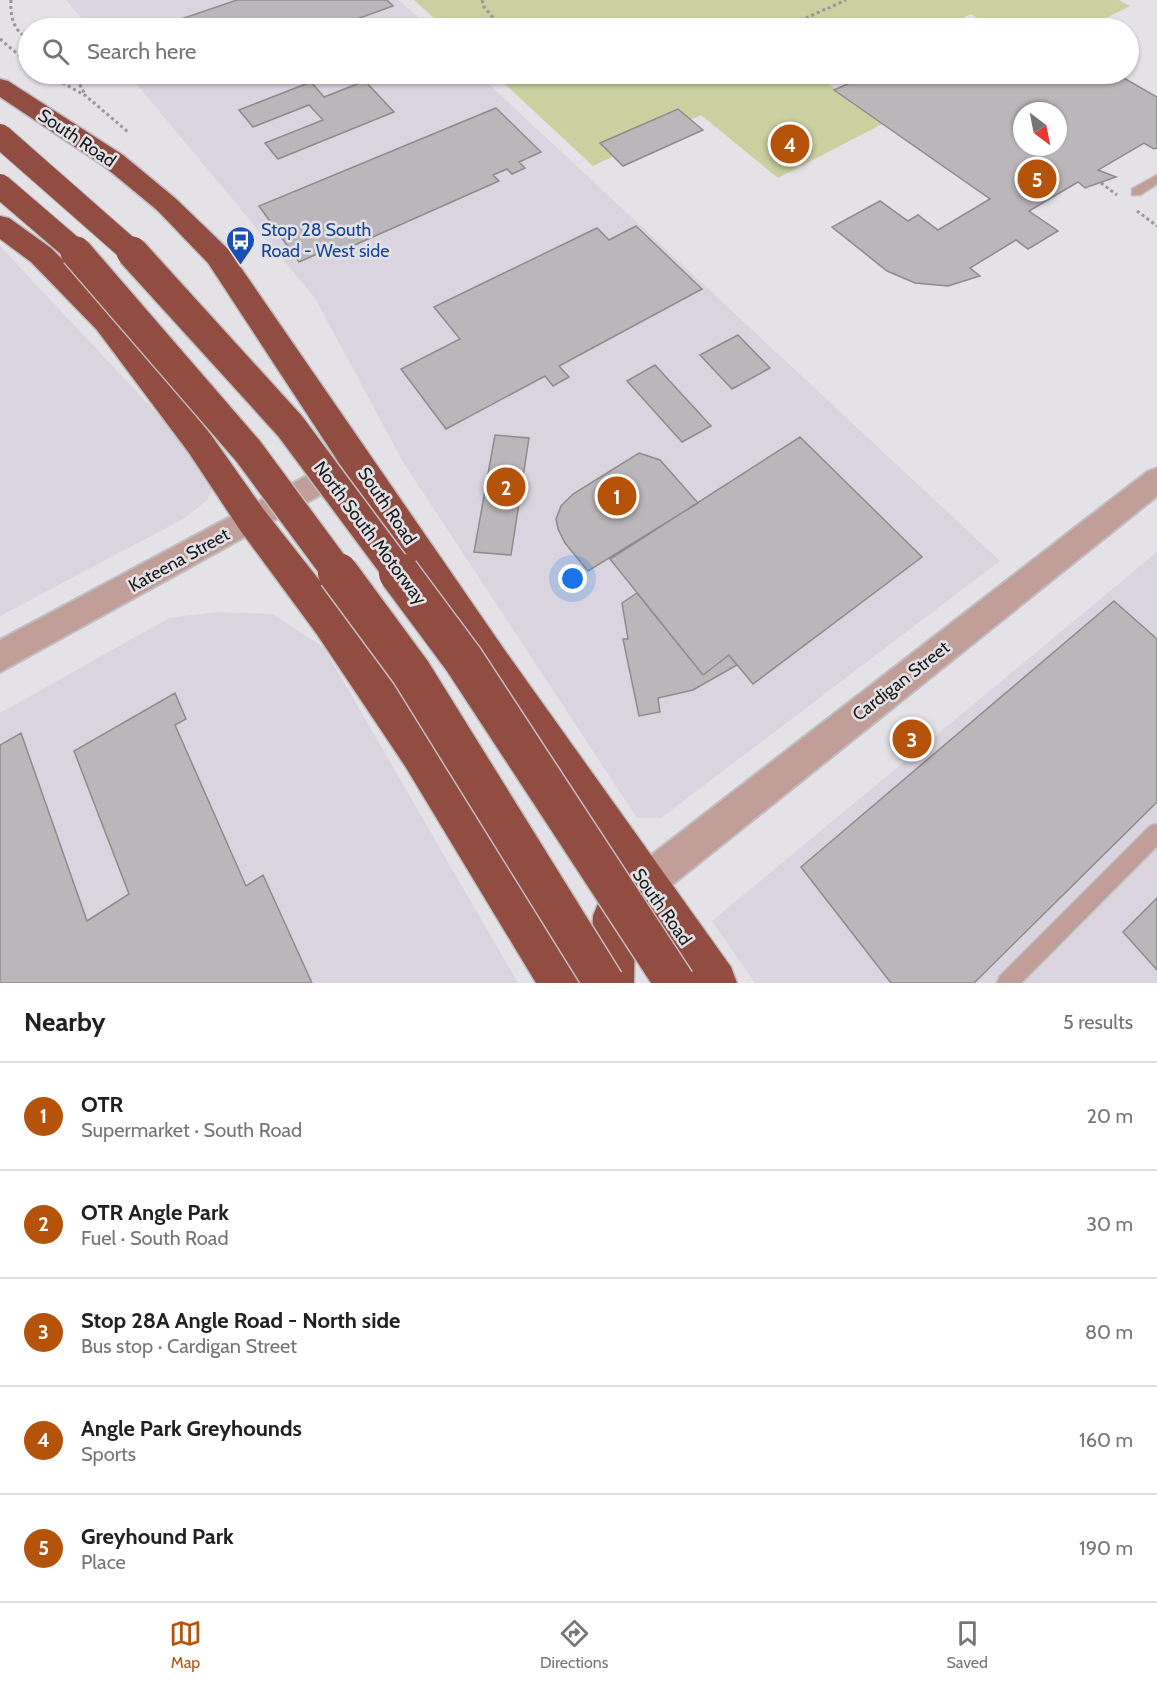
<!DOCTYPE html>
<html lang="en">
<head>
<meta charset="utf-8">
<style>
	body { margin:0; font-family:Cabin,sans-serif; background:#f6f6f6; color:#202124 }
	.compass { position:absolute; left:1013px; top:102px; width:54px; height:54px; border-radius:50%; background:#fff; box-shadow:0 2px 4px #0004; rotate:148deg }
	.you { position:absolute; left:573px; top:579px; width:21px; height:21px; margin:-15px; border:4px solid #fff; border-radius:50%; background:#1a73e8; box-shadow:0 0 0 9px #1a73e833 }
	.badge { display:grid; place-items:center; width:39px; height:39px; border-radius:50%; background:#b45309; color:#fff; font-size:20px; font-weight:700 }
	.pin { position:absolute; translate:-50% -50%; border:3px solid #fff; box-shadow:0 2px 6px #0006 }
	.list { margin:0; padding:0; list-style:none }
	h2 { display:flex; justify-content:space-between; align-items:center; height:78px; margin:0; padding:0 24px; font-size:26px }
	h2 small { font-size:20px; font-weight:400; color:#757577 }
	.list li { display:grid; grid-template-columns:39px 1fr auto; gap:18px; align-items:center; box-sizing:border-box; height:108px; padding:0 24px; border-top:2px solid #e0e0e0 }
	.list b { display:block; font-size:22px; white-space:nowrap }
	.list p { margin:0; font-size:20px; white-space:nowrap; color:#757577 }
	.list em { font-size:20px; font-style:normal; color:#757577 }
	.icon { flex:none; width:33px; height:33px; fill:none; stroke:currentColor; stroke-width:2; stroke-linecap:round; stroke-linejoin:round }
	.map { position:relative; flex:none; width:1157px; height:983px; overflow:hidden }
	.search { position:absolute; background:#fff; box-shadow:0 2px 4px #0004; left:18px; right:18px; top:18px; height:66px; display:flex; align-items:center; gap:15px; box-sizing:border-box; padding:0 21px; border-radius:33px; color:#757577; font-size:22px }
	.sheet { height:618px; background:#fff }
	nav { display:flex; justify-content:space-around; align-items:center; box-sizing:border-box; height:84px; border-top:2px solid #e0e0e0; background:#fff; font-size:16px; color:#757577 }
	nav a { display:grid; justify-items:center; gap:3px }
	nav .on { color:#b45309 }
	.map>svg:first-child { display:block }
</style>
</head>
<body>
<div class="map">
<svg width="1157" height="983" viewBox="0 0 1157 983">
	<rect width="100%" height="100%" fill="#e4e2e6"/>
	<!-- built -->
	<path fill="#d9d4df" d="M66 0H399L430 28H90Z
		M128 74H478L1000 561 661 818H637L403 462 315 298Z
		M0 246 208 468 215 482 207 500 185 518 0 616Z
		M1157 552V983H755L712 921Z
		M217 612 273 614 324 648 518 983H0V713L169 618Z"/>
	<!-- green -->
	<path fill="#cbd0a0" d="M414 0H1119L1130 6 1086 28H995L971 14 941 28H445Z
		M494 74H847L827 83 884 123 778 178 701 115 593 166Z"/>
	<!-- building -->
	<path fill="#bab6b9" stroke="#8e8b8d" stroke-width="1.5" fill-rule="evenodd" d="M237 0H387L393 6 332 28H173L169 23Z
		M870 74H1117L1157 97V148L1154 149 1144 143 1098 170 1116 177 1085 188 1078 182 1029 211 1058 231 1028 249 1016 240 970 268 980 276 948 286 915 283 887 271 832 227 880 201 908 221 918 215 938 230 990 199 834 90ZM1022 111H1058V147H1022Z
		M365 81 394 112 278 159 265 143 323 120 309 105 253 127 239 110 311 82 324 97Z
		M496 108 541 152 519 162 525 168 512 174 507 169 493 175 499 181 330 256 326 250 299 262 259 206Z
		M678 109 703 130 623 166 600 143Z
		M636 226 702 289 559 366 569 377 553 386 545 376 446 429 401 369 460 339 434 307 597 228 609 240Z
		M738 335 770 368 732 389 700 355Z
		M655 365 711 426 682 442 627 381Z
		M495 435 529 438 511 555 474 552Z
		M800 437 922 557 753 684 729 655 703 675 610 559Z
		M639 453 660 460 698 503 588 571 565 543 558 529 556 519 561 506 573 494Z
		M637 593 703 675 729 655 737 665 693 690 658 698 660 712 639 716 623 639H628L622 603Z
		M1114 601 1157 639V802L974 983H891L801 867Z
		M175 693 186 719 175 725 246 886 263 875 312 983H0V745L21 733 87 921 129 894 74 751Z
		M1157 898V970L1123 932Z"/>
	<g fill="none" stroke-linecap="round" stroke-linejoin="round">
		<defs>
			<path id="lane" d="M1157 175V184L1140 195H1132V189Z
				M1157 824V846L1021 983H997L1000 976 1150 826Z"/>
			<path id="street" d="M357 449 367 453 371 461 367 469 0 672V640Z
				M1157 468V496L658 896 645 901 632 896 627 883 632 870 1147 472Z"/>
			<path id="highway" d="M0 79 8 81 123 155 175 198 228 249 506 652 731 967 737 983H689L643 916 635 924 634 983H590L593 916 599 901 618 880 480 678 208 263 157 210 105 167 0 97Z
				M0 216 9 218 51 248 117 314 211 435 264 510 342 609 433 738 577 967 583 983H536L405 766 316 633 240 530 189 453 97 330 31 262 0 239Z"/>
		</defs>
		<!-- lane casing -->
		<use href="#lane" stroke="#c0bec1" stroke-width="3"/>
		<!-- street casing -->
		<use href="#street" stroke="#c0bec1" stroke-width="4"/>
		<!-- highway casing -->
		<use href="#highway" stroke="#c0bec1" stroke-width="3"/>
		<!-- path -->
		<path stroke="#989699" stroke-width="3" stroke-dasharray="3 3" stroke-linecap="butt" d="M11 0C10 15 13 31 28 38
			M482 0 484 7 502 28
			M784 28 846 0
			M0 39 28 63
			M47 74 86 96 128 132
			M74 74 86 96
			M1101 183 1117 195
			M1137 211 1157 226"/>
		<!-- lane -->
		<use href="#lane" fill="#c19e98" fill-rule="evenodd"/>
		<!-- street -->
		<use href="#street" fill="#c19e98" fill-rule="evenodd"/>
		<!-- highway -->
		<use href="#highway" fill="#924d43" fill-rule="evenodd"/>
		<defs>
			<path id="highway-bridge-far2" d="M0 136 133 253
				M0 186 78 253"/>
			<path id="highway-bridge-far1" d="M76 252 248 451 339 574
				M132 252 290 426 400 574"/>
			<path id="highway-bridge" d="M338 573 411 672 604 983
				M399 573 463 659 675 983"/>
		</defs>
		<!-- highway-bridge-far2 casing -->
		<use href="#highway-bridge-far2" stroke="#c0bec1" stroke-width="26" stroke-linecap="butt"/>
		<!-- highway-bridge-far1 casing -->
		<use href="#highway-bridge-far1" stroke="#c0bec1" stroke-width="34" stroke-linecap="butt"/>
		<!-- highway-bridge casing -->
		<use href="#highway-bridge" stroke="#c0bec1" stroke-width="43" stroke-linecap="butt"/>
		<!-- highway-bridge-far2 -->
		<use href="#highway-bridge-far2" stroke="#924d43" stroke-width="24"/>
		<!-- highway-bridge-far1 -->
		<use href="#highway-bridge-far1" stroke="#924d43" stroke-width="31"/>
		<!-- highway-bridge -->
		<use href="#highway-bridge" stroke="#924d43" stroke-width="40"/>
	</g>
	<!-- icons -->
	<defs>
		<symbol id="bus-pin" viewBox="-11 -11 22 30"><path d="M0 17L-7.5 6A9.5 9.5 0 1 1 7.5 6Z" fill="#1a4fb4" stroke="#e4e2e6"/><path d="M-5-6H5V4H4V6H2V4H-2V6H-4V4H-5ZM-3.5-4V0h7V-4ZM-3.5 1.2v1.5H-2V1.2ZM2 1.2v1.5H3.5V1.2Z" fill="#fff"/></symbol>
	</defs>
	<g fill-rule="evenodd">
		<use href="#bus-pin" x="224" y="224" width="33" height="45"/>
	</g>
	<g text-anchor="middle" dominant-baseline="central" stroke-width="5" stroke-linejoin="round" paint-order="stroke">
		<!-- street labels -->
		<g font-size="18" fill="#1b1a1b" stroke="#e4e2e6">
			<text transform="translate(77 138) rotate(34)">South Road</text>
			<text transform="translate(387 506) rotate(56)">South Road</text>
			<text transform="translate(370 533) rotate(53)">North South Motorway</text>
			<text transform="translate(179 560) rotate(-29)">Kateena Street</text>
			<text transform="translate(901 681) rotate(-38)">Cardigan Street</text>
			<text transform="translate(662 907) rotate(55)">South Road</text>
		</g>
		<!-- transit labels -->
		<g font-size="18" fill="#164399" stroke="#e4e2e6" text-anchor="start">
			<text x="261" y="230">Stop 28 South<tspan x="261" dy="21">Road - West side</tspan></text>
		</g>
	</g>
</svg>
<svg class="compass" viewBox="-18 -18 36 36"><path d="M0-13l5 13h-10z" fill="#e53935"/><path d="M0 13l5-13h-10z" fill="#757577"/></svg>
<div class="you"></div>
<div class="pin badge" style="left:617px;top:496px">1</div>
<div class="pin badge" style="left:506px;top:487px">2</div>
<div class="pin badge" style="left:912px;top:739px">3</div>
<div class="pin badge" style="left:790px;top:144px">4</div>
<div class="pin badge" style="left:1037px;top:179px">5</div>
<div class="search"><svg class="icon" aria-label="search" viewBox="0 0 24 24"><circle cx="10" cy="10" r="6"/><path d="M15 15l6 6"/></svg>Search here</div>
</div>
<section class="sheet">
<h2>Nearby<small>5 results</small></h2>
<ul class="list">
<li><span class="badge">1</span><div><b>OTR</b><p>Supermarket · South Road</p></div><em>20 m</em></li>
<li><span class="badge">2</span><div><b>OTR Angle Park</b><p>Fuel · South Road</p></div><em>30 m</em></li>
<li><span class="badge">3</span><div><b>Stop 28A Angle Road - North side</b><p>Bus stop · Cardigan Street</p></div><em>80 m</em></li>
<li><span class="badge">4</span><div><b>Angle Park Greyhounds</b><p>Sports</p></div><em>160 m</em></li>
<li><span class="badge">5</span><div><b>Greyhound Park</b><p>Place</p></div><em>190 m</em></li>
</ul>
</section>
<nav>
<a class="on"><svg class="icon" aria-label="map" viewBox="0 0 24 24"><path d="M3 6l6-2 6 2 6-2v14l-6 2-6-2-6 2zM9 4v14M15 6v14"/></svg>Map</a>
<a><svg class="icon" aria-label="directions" viewBox="0 0 24 24"><path d="M12 3l9 9-9 9-9-9zM9 14v-3h6M13 9l2 2-2 2"/></svg>Directions</a>
<a><svg class="icon" aria-label="saved" viewBox="0 0 24 24"><path d="M7 4h10v16l-5-4-5 4z"/></svg>Saved</a>
</nav>
</body>
</html>
